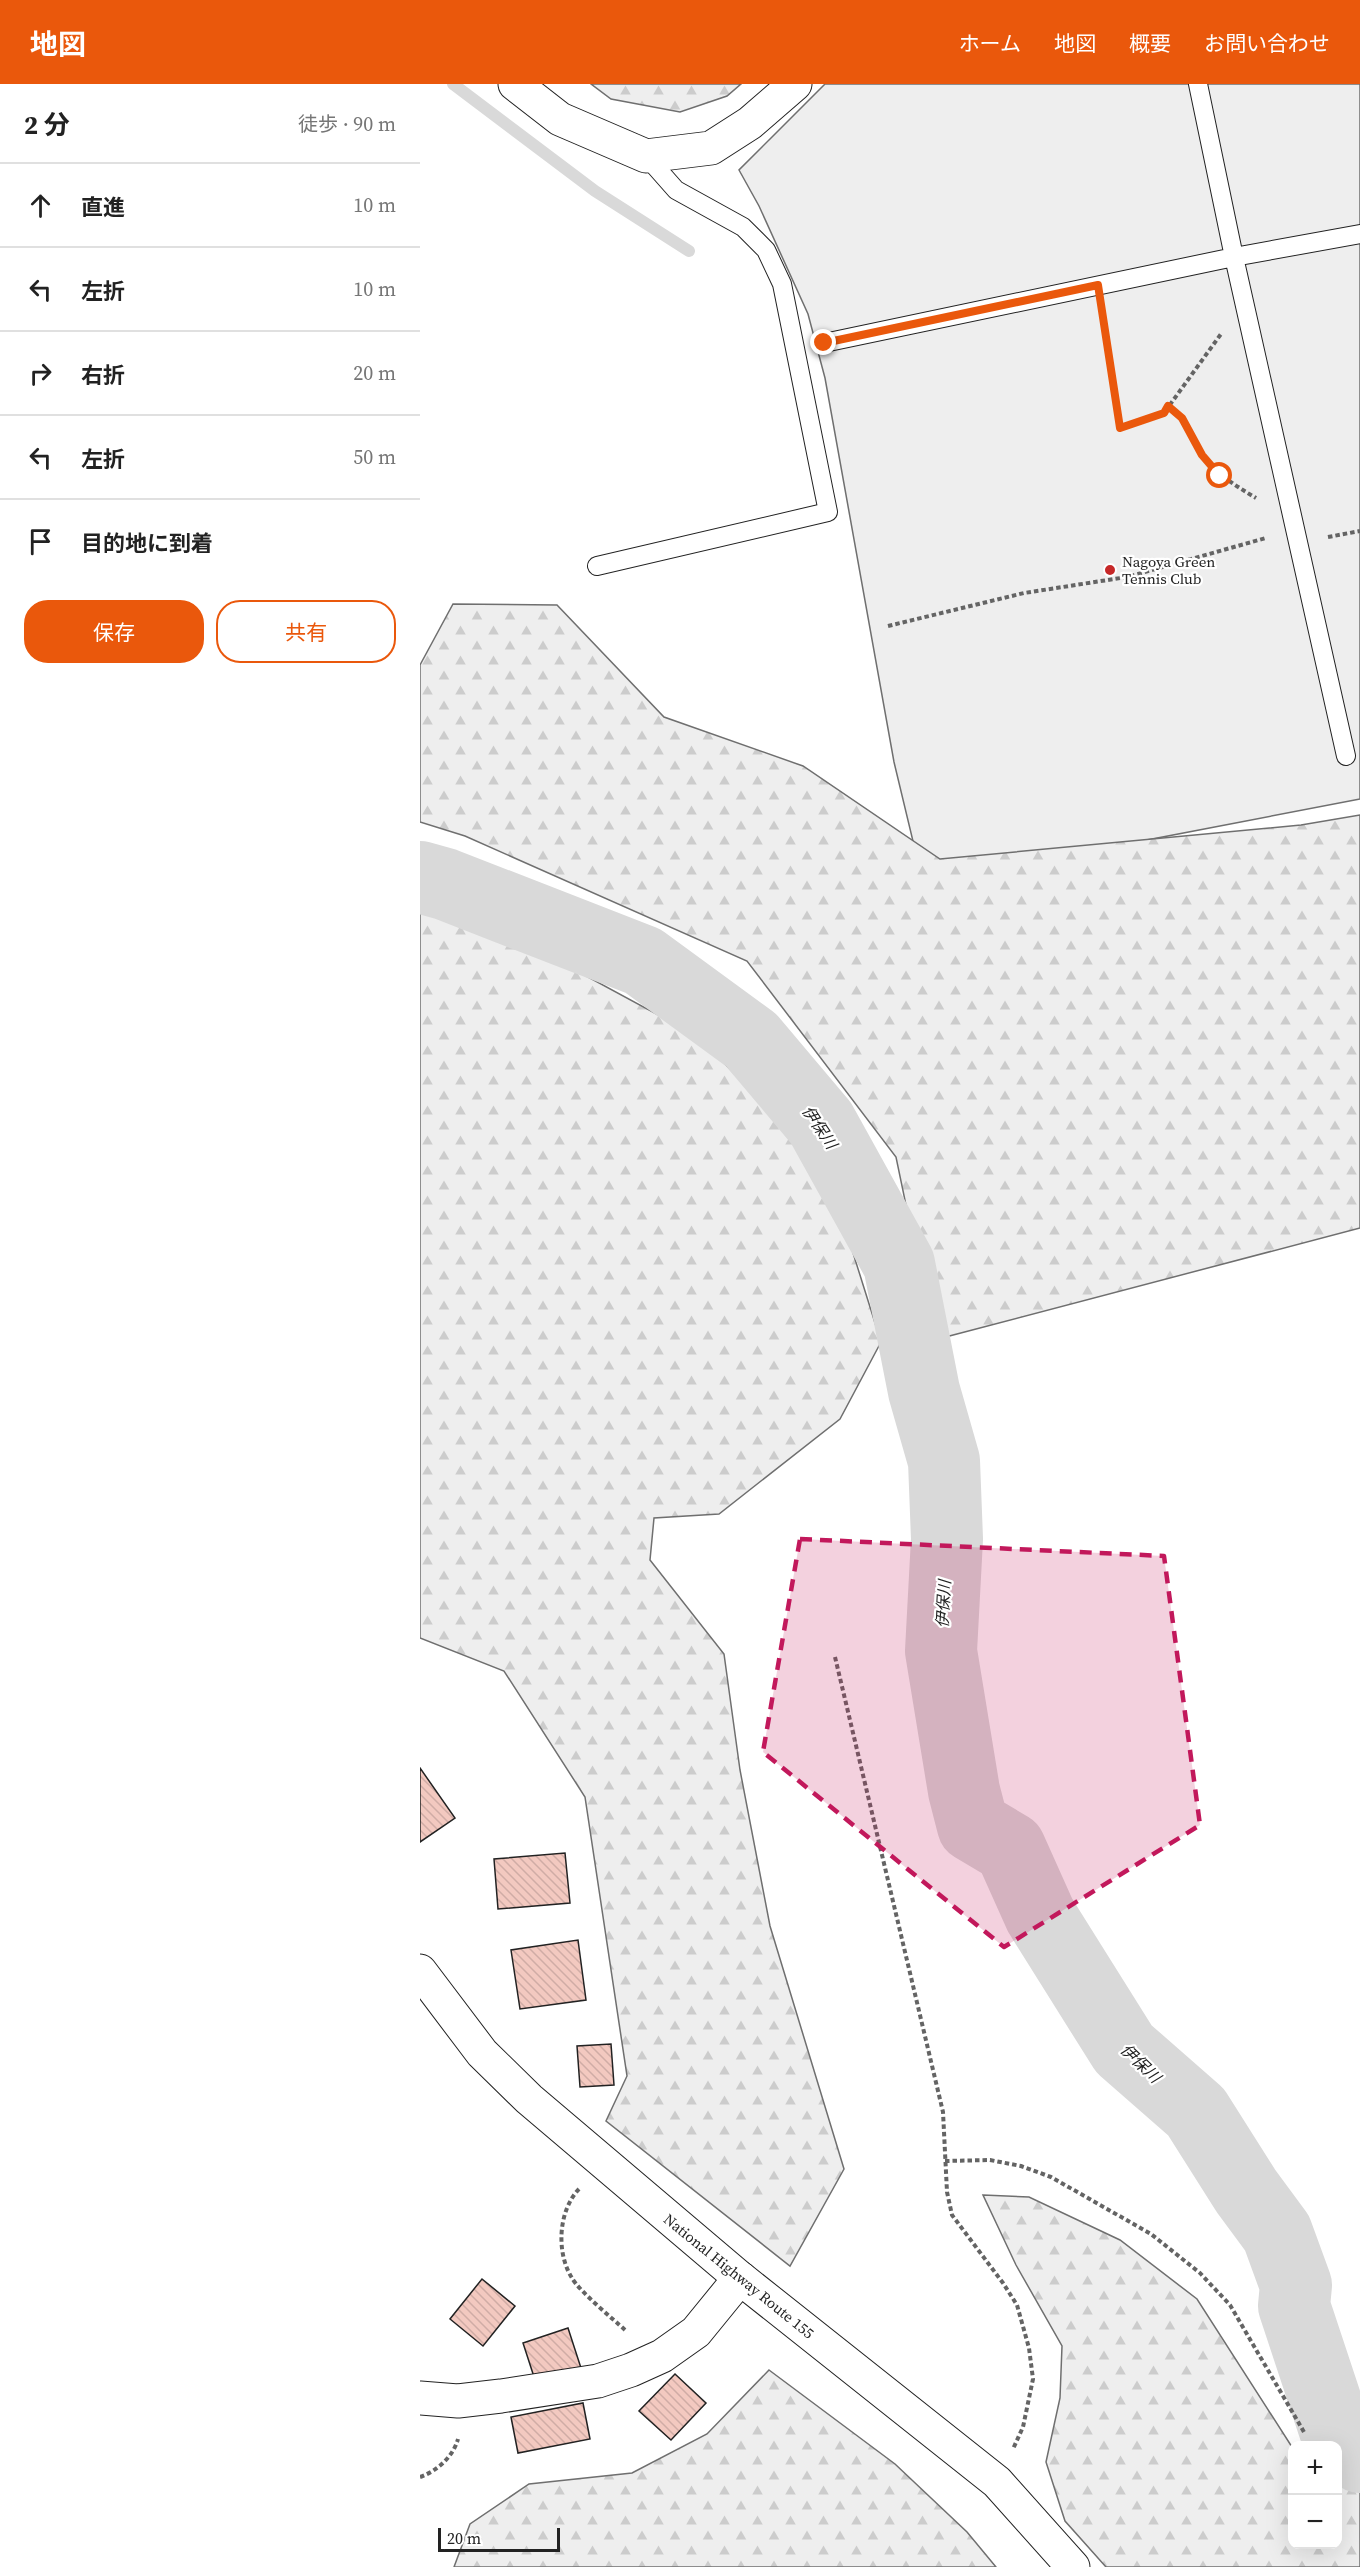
<!DOCTYPE html>
<html lang="ja">
<head>
<meta charset="utf-8">
<style>
	body { margin:0; font-family:"Source Serif 4","Noto Sans JP",serif; background:#f2f2f2; color:#222 }
	.controls { position:absolute; right:18px; bottom:18px; display:grid; overflow:hidden; border-radius:12px; box-shadow:0 6px 24px #0002 }
	.controls button { width:54px; height:54px; display:grid; place-items:center; padding:0; border:0; border-bottom:2px solid #e0e0e0; background:#fff; color:#222; font:30px sans-serif }
	.scale { position:absolute; left:18px; bottom:15px; width:122px; box-sizing:border-box; padding-left:6px; border:3px solid #222; border-top:0; font-size:16px; line-height:21px; white-space:nowrap; color:#222; -webkit-text-stroke:4px #fff; paint-order:stroke }
	.stop { position:absolute; width:18px; height:18px; margin:-14px; border:4px solid #ea580c; border-radius:50%; background:#fff }
	.stop.end { background:#ea580c; border-color:#fff; box-shadow:0 2px 6px #0008 }
	.list { margin:0; padding:0; list-style:none }
	h2 { display:flex; justify-content:space-between; align-items:center; height:78px; margin:0; padding:0 24px; font-size:26px }
	h2 small { font-size:20px; font-weight:400; color:#767676 }
	.list li { display:grid; grid-template-columns:39px 1fr auto; gap:18px; align-items:center; box-sizing:border-box; height:84px; padding:0 24px; border-top:2px solid #e0e0e0 }
	.list b { display:block; font-size:22px; white-space:nowrap }
	.list em { font-size:20px; font-style:normal; color:#767676 }
	.actions { display:flex; gap:12px; padding:18px 24px }
	.actions a { flex:1; padding:14px 0; border:2px solid #ea580c; border-radius:24px; text-align:center; font-size:21px; color:#ea580c }
	.actions .main { background:#ea580c; color:#fff }
	.icon { flex:none; width:33px; height:33px; fill:none; stroke:currentColor; stroke-width:2; stroke-linecap:round; stroke-linejoin:round }
	.map { position:relative; flex:none; width:940px; height:2483px; overflow:hidden }
	header { display:flex; align-items:center; gap:36px; box-sizing:border-box; height:84px; padding:0 30px; background:#ea580c; color:#fff }
	header strong { font-size:28px }
	nav { display:flex; gap:33px; margin-inline-start:auto; font-size:21px }
	main { display:flex }
	aside { flex:1; background:#fff }
	.map>svg:first-child { display:block }
</style>
</head>
<body>
<header>
<strong>地図</strong>
<nav><a>ホーム</a><a>地図</a><a>概要</a><a>お問い合わせ</a></nav>
</header>
<main>
<aside>
<h2>2 分<small>徒歩 · 90 m</small></h2>
<ul class="list">
<li><svg class="icon" aria-label="ahead" viewBox="0 0 24 24"><path d="M12 20V5M6 11l6-6 6 6"/></svg><div><b>直進</b></div><em>10 m</em></li>
<li><svg class="icon" aria-label="left" viewBox="0 0 24 24"><path d="M17 20v-9H6M10 6l-5 5 5 5"/></svg><div><b>左折</b></div><em>10 m</em></li>
<li><svg class="icon" aria-label="right" viewBox="0 0 24 24"><path d="M7 20v-9h11M14 6l5 5-5 5"/></svg><div><b>右折</b></div><em>20 m</em></li>
<li><svg class="icon" aria-label="left" viewBox="0 0 24 24"><path d="M17 20v-9H6M10 6l-5 5 5 5"/></svg><div><b>左折</b></div><em>50 m</em></li>
<li><svg class="icon" aria-label="arrive" viewBox="0 0 24 24"><path d="M6 21V4h12l-3 4 3 4H6"/></svg><div><b>目的地に到着</b></div></li>
</ul>
<div class="actions"><a class="main">保存</a><a>共有</a></div>
</aside>
<div class="map">
<svg width="940" height="2483" viewBox="0 0 940 2483">
	<defs>
		<pattern id="forest-firs" width="22" height="20" patternUnits="userSpaceOnUse" patternTransform="scale(1.5)"><rect width="22" height="20" fill="#eee"/><path d="M5 1l3.5 6h-7zM16 11l3.5 6h-7z" fill="#ccc"/></pattern>
		<pattern id="building-back-hatch" width="6" height="6" patternUnits="userSpaceOnUse" patternTransform="scale(1.5)"><rect width="6" height="6" fill="#f3c9c0"/><path d="M-1 5l2 2M0 0l6 6M5-1l2 2" fill="none" stroke="#d0aca5"/></pattern>
	</defs>
	<rect width="100%" height="100%" fill="#fff"/>
	<!-- green -->
	<path fill="#eee" stroke="#6f6f6f" stroke-width="1.5" d="M405 0H940V715L503 799 474 678 405 294 388 230 339 122 319 86Z"/>
	<!-- forest -->
	<path fill="url(#forest-firs)" stroke="#6f6f6f" stroke-width="1.5" d="M171 0H321L307 12 260 28 191 15Z
		M33 520 137 521 244 633 383 682 520 775 881 741 940 731V1144L514 1256 476 1073 327 877 45 752 0 738V581Z
		M0 816 120 867 279 953 407 1086 461 1258 420 1335 299 1430 234 1434 230 1476 304 1570 320 1686 350 1842 424 2085 370 2182 186 2037 207 1992 165 1713 84 1587 0 1554Z
		M563 2111 609 2113 700 2156 777 2215 872 2363V2460H918V2391L940 2399V2483H686L645 2437 626 2378 640 2314 642 2262 596 2181Z
		M349 2286 475 2380 547 2448 576 2483H34L50 2440 109 2400 212 2389 287 2350Z"/>
	<g fill="none" stroke-linecap="round" stroke-linejoin="round">
		<!-- stream -->
		<path stroke="#d9d9d9" stroke-width="12" d="M33 0 175 107 269 167"/>
		<!-- river -->
		<path stroke="#d9d9d9" stroke-width="72" d="M0 793 25 800 223 877 331 956 401 1039 479 1180 504 1307 524 1377 527 1455 521 1567 544 1707 553 1742 590 1764 620 1831 704 1965 776 2028 826 2107 857 2149 876 2201 874 2222 919 2358 940 2373"/>
	</g>
	<!-- building -->
	<path fill="url(#building-back-hatch)" stroke="#222" stroke-width="1.5" d="M0 1684 35 1734 0 1758Z
		M145 1769 150 1819 78 1825 74 1775Z
		M158 1856 166 1916 100 1925 91 1866Z
		M191 1960 194 2001 160 2003 157 1962Z
		M62 2195 95 2222 63 2262 30 2235Z
		M148 2244 161 2284 116 2299 103 2259Z
		M255 2290 286 2319 251 2356 219 2327Z
		M163 2319 170 2355 98 2369 91 2333Z"/>
	<g fill="none" stroke-linecap="round" stroke-linejoin="round">
		<defs>
			<path id="lane" d="M778 0 814 173 926 672
				M404 259 814 173 940 150
				M177 482 408 428 362 200 346 166 323 143 256 106 226 72"/>
			<path id="street" d="M95 0 140 35 226 72 291 64 330 39 375 0
				M0 2314 38 2317 81 2312 178 2297 211 2286 242 2272 276 2248 320 2194"/>
			<path id="highway" d="M0 1887 62 1969 109 2015 320 2194 577 2398 653 2483"/>
		</defs>
		<!-- lane casing -->
		<use href="#lane" stroke="#222" stroke-width="20"/>
		<!-- street casing -->
		<use href="#street" stroke="#222" stroke-width="35"/>
		<!-- highway casing -->
		<use href="#highway" stroke="#222" stroke-width="35"/>
		<!-- path -->
		<path stroke="#646464" stroke-width="4" stroke-dasharray="4.5 3" stroke-linecap="butt" d="M683 229 700 344 744 329 801 250
			M748 322C769 340 769 353 784 373 798 391 816 402 836 414
			M908 453 940 447
			M468 542 604 509 707 493 846 454
			M415 1573 523 2028 527 2108 532 2131 583 2199 597 2221 609 2264 613 2295 603 2343 593 2365
			M525 2077 570 2076 601 2082 631 2093 731 2150 780 2189 810 2221 884 2348
			M159 2105C138 2127 136 2169 152 2194 160 2208 192 2234 205 2246
			M0 2393C17 2387 33 2373 38 2355"/>
		<!-- lane -->
		<use href="#lane" stroke="#fff" stroke-width="18"/>
		<!-- street -->
		<use href="#street" stroke="#fff" stroke-width="33"/>
		<!-- highway -->
		<use href="#highway" stroke="#fff" stroke-width="33"/>
	</g>
	<g fill="none" stroke-linecap="round" stroke-linejoin="round">
		<!-- route -->
		<path stroke="#ea580c" stroke-width="8" d="M404 259 678 201 700 344 744 329 748 322 762 334 782 371 800 392"/>
	</g>
	<!-- marked area -->
	<path fill="#c2185b" fill-opacity="0.2" stroke="#c2185b" stroke-width="4.5" stroke-dasharray="12 8" stroke-linejoin="round" d="M380 1455 744 1472 780 1741 584 1863 343 1668Z"/>
	<!-- markers -->
	<circle fill="#c62828" stroke="#fff" stroke-width="2" cx="690" cy="486" r="6"/>
	<g text-anchor="middle" dominant-baseline="central" stroke-width="4.5" stroke-linejoin="round" paint-order="stroke">
		<!-- poi labels -->
		<g font-size="15" fill="#222" stroke="#fff" text-anchor="start">
			<text x="702" y="477">Nagoya Green<tspan x="702" dy="17">Tennis Club</tspan></text>
		</g>
		<!-- street labels -->
		<g font-size="15" fill="#222" stroke="#fff">
			<text transform="translate(319 2192) rotate(39)">National Highway Route 155</text>
		</g>
		<!-- water labels -->
		<g font-size="16" font-style="italic" fill="#222" stroke="#fff">
			<text transform="translate(400 1043) rotate(56)">伊保川</text>
			<text transform="translate(523 1520) rotate(-87)">伊保川</text>
			<text transform="translate(721 1979) rotate(44)">伊保川</text>
		</g>
	</g>
</svg>
<div class="controls">
<button>+</button>
<button>−</button>
</div>
<div class="scale">20 m</div>
<div class="stop" style="left:800px;top:392px"></div>
<div class="stop end" style="left:404px;top:259px"></div>
</div>
</main>
</body>
</html>
